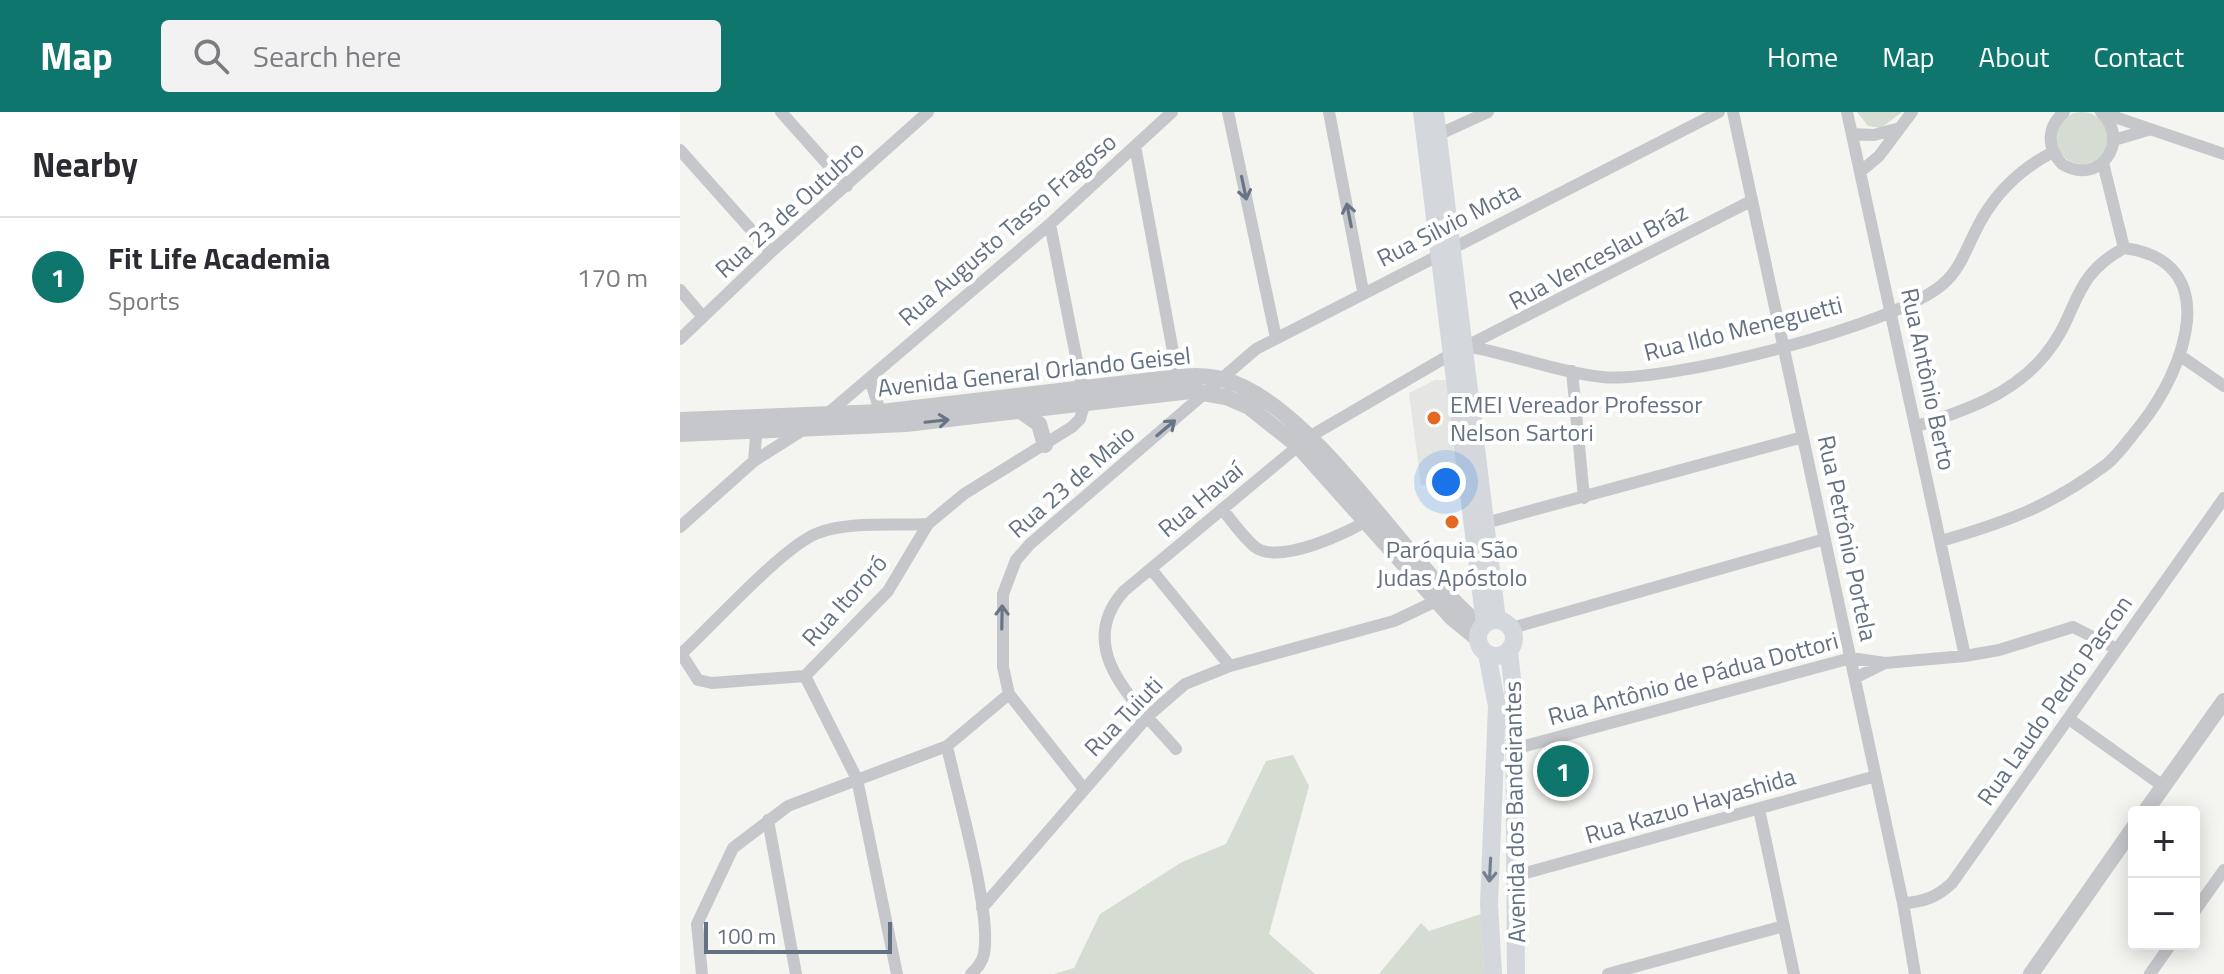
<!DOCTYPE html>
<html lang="en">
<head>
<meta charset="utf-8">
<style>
	body { margin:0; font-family:"Titillium Web",sans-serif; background:#f2f2f3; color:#2b2b33 }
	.controls { position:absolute; right:24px; bottom:24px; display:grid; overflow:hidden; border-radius:8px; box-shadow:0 4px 20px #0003 }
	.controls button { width:72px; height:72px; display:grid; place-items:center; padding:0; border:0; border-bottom:2px solid #e1e1e2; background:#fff; color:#2b2b33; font:40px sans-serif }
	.scale { position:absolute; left:24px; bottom:20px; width:188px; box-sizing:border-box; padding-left:8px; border:4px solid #637182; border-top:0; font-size:22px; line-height:28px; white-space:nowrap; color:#637182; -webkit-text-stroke:6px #fff; paint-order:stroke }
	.you { position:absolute; left:766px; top:370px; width:28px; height:28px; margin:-20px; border:6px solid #fff; border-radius:50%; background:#1a73e8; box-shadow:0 0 0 12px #1a73e833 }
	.badge { display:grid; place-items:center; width:52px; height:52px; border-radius:50%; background:#0f766e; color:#fff; font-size:26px; font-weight:700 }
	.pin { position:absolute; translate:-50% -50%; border:4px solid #fff; box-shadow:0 2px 8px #0006 }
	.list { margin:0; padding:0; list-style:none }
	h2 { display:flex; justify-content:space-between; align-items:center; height:104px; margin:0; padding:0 32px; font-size:34px }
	h2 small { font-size:26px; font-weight:400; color:#7c7c81 }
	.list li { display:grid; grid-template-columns:52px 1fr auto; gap:24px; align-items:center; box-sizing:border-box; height:120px; padding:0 32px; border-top:2px solid #e1e1e2 }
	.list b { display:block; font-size:30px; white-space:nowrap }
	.list p { margin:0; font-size:26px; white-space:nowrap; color:#7c7c81 }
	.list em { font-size:26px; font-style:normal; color:#7c7c81 }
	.icon { flex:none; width:44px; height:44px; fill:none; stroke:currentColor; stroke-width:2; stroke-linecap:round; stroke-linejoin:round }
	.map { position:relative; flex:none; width:1544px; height:862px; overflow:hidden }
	header { display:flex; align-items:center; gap:48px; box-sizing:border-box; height:112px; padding:0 40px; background:#0f766e; color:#fff }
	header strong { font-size:38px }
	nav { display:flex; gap:44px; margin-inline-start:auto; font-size:28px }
	.search { width:560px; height:72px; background:#f2f2f3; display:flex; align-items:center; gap:20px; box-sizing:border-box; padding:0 28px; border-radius:8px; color:#7c7c81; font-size:30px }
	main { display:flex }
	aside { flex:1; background:#fff }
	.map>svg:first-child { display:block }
</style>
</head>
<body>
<header>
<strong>Map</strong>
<div class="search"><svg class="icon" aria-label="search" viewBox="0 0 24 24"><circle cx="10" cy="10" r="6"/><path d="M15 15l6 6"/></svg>Search here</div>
<nav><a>Home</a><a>Map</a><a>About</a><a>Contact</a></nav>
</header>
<main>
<aside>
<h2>Nearby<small></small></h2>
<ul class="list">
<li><span class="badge">1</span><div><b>Fit Life Academia</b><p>Sports</p></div><em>170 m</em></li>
</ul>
</aside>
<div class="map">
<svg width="1544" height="862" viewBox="0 0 1544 862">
	<rect width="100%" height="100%" fill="#f4f5f1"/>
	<!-- built -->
	<path fill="#e5e6e4" d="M755 268H765L772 274 782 369 741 373 729 281Z"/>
	<!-- green -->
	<path fill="#d5dcd2" d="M1376 26a26 26 0 1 1 52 0a26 26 0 1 1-52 0Z
		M1177 0H1222L1201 16 1188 14Z
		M613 643 629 674 589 822 635 862H374L394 856 420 802 502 750 546 732 586 649Z
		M801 802 804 862H699L741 811 749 819Z"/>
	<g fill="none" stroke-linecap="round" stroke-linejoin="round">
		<!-- minor -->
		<path stroke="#c5c7cb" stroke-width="12" d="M101 0 167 74
			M548 0 596 226
			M649 0 683 179
			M1053 0 1223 791 1235 862
			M1167 0 1285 544
			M1384 0C1367 15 1366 35 1382 52 1419 75 1452 29 1421 0
			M1423 1 1544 42
			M1172 22 1194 23 1216 17
			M753 25 808 0
			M1434 28 1468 18
			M455 34 499 272
			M0 38 91 140
			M1423 51 1444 136
			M1180 60 1199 44 1232 0
			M0 178 23 205
			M0 227 91 140 248 0
			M786 234C832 242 876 260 922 265 985 272 1217 213 1263 172 1280 158 1287 135 1297 116 1314 82 1340 57 1373 40
			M1505 247 1544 274
			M892 259 904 386
			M190 267 202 306
			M146 303 370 112 492 0
			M1237 314C1284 299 1332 283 1365 243 1400 201 1389 166 1444 136
			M74 349 77 313
			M542 397C552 409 563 425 575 435 599 453 670 421 692 405
			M798 413 1123 325
			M0 415 74 349 123 318
			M1261 429C1327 410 1371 394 1427 352 1439 342 1449 327 1459 315 1507 256 1544 149 1444 136
			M471 457 550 554
			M832 516 1145 427
			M0 540 18 568 32 571 125 564 208 479 248 412 284 382 392 315 400 307 405 290 370 112
			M0 543C31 515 103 434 138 421 171 409 213 414 248 412
			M125 564 177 667 217 862
			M1175 566 1205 551
			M1389 607 1483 674
			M267 634C277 682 312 799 304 842 302 851 297 856 291 862
			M496 637C459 594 391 538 444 479L629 325 773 241 1069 90
			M834 637 1171 546 1205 551 1285 544 1319 538 1393 515 1437 537
			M404 677 329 582 323 555V482L336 448 350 432 576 237 1039 0
			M1079 697 1114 862
			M88 708 116 862
			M835 764 1196 664
			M1223 791C1244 790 1257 785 1272 771L1544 386
			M302 796 468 604 505 572 550 554 714 509 756 489
			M1514 800 1544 758
			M22 862 17 812 53 736 108 694 267 634 329 582
			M928 862 1104 814
			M1470 862 1491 832"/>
		<!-- tertiary -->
		<path stroke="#c5c7cb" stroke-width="16" d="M342 300 359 312 365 333
			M0 308 201 300 498 265C512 264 527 263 541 267 631 288 726 454 802 515
			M0 322 226 312 511 279 546 285 569 295 617 333 771 505 799 528
			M1465 700 1544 589
			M1351 862 1454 715"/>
		<!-- secondary -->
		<path stroke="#d4d8dc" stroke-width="18" d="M742 0 805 512
			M755 0 817 508
			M798 526a18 18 0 1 1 36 0a18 18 0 1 1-36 0Z
			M829 539 834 585 836 862
			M807 542 817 594 809 792 813 862"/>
	</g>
	<!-- one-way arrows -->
	<defs><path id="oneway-shaft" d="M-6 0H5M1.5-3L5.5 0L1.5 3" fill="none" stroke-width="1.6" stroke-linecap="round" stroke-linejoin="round" transform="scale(2)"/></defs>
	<g stroke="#687586">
		<use href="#oneway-shaft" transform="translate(564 76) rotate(78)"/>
		<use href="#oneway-shaft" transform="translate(669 103) rotate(-101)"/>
		<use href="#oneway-shaft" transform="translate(257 309) rotate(-6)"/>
		<use href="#oneway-shaft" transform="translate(486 316) rotate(-40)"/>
		<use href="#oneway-shaft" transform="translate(322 505) rotate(-89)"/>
	</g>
	<use stroke="#748090" href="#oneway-shaft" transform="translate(810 758) rotate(93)"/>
	<!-- markers -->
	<g fill="#e46922" stroke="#fff" stroke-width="3">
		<circle cx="754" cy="306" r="8"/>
		<circle cx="772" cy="410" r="8"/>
	</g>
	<g text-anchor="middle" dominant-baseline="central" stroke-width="8" stroke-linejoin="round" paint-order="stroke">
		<!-- street labels -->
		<g font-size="24" fill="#637182" stroke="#fff">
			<text transform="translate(109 97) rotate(-42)">Rua 23 de Outubro</text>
			<text transform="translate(768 112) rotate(-27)">Rua Silvio Mota</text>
			<text transform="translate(327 117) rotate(-41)">Rua Augusto Tasso Fragoso</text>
			<text transform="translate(918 144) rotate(-28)">Rua Venceslau Bráz</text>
			<text transform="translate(1063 216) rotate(-14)">Rua Ildo Meneguetti</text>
			<text transform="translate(354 259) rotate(-6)">Avenida General Orlando Geisel</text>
			<text transform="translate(1249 267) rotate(78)">Rua Antônio Berto</text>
			<text transform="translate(391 369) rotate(-41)">Rua 23 de Maio</text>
			<text transform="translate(520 387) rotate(-40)">Rua Havaí</text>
			<text transform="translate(1168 426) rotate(78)">Rua Petrônio Portela</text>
			<text transform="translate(164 488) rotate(-48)">Rua Itororó</text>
			<text transform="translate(1013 566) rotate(-15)">Rua Antônio de Pádua Dottori</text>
			<text transform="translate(1374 588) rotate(-55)">Rua Laudo Pedro Pascon</text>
			<text transform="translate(443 604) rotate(-46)">Rua Tuiuti</text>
			<text transform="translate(1010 693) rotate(-16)">Rua Kazuo Hayashida</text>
			<text transform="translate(834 700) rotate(-91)">Avenida dos Bandeirantes</text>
		</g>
		<!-- poi labels -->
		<g font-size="24" fill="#637182" stroke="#fff" text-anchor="start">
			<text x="770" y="292">EMEI Vereador Professor<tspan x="770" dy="28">Nelson Sartori</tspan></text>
			<text x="772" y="437" text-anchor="middle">Paróquia São<tspan x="772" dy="28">Judas Apóstolo</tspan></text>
		</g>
	</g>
</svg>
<div class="controls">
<button>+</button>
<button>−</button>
</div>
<div class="scale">100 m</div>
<div class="you"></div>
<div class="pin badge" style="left:883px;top:659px">1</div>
</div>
</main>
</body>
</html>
